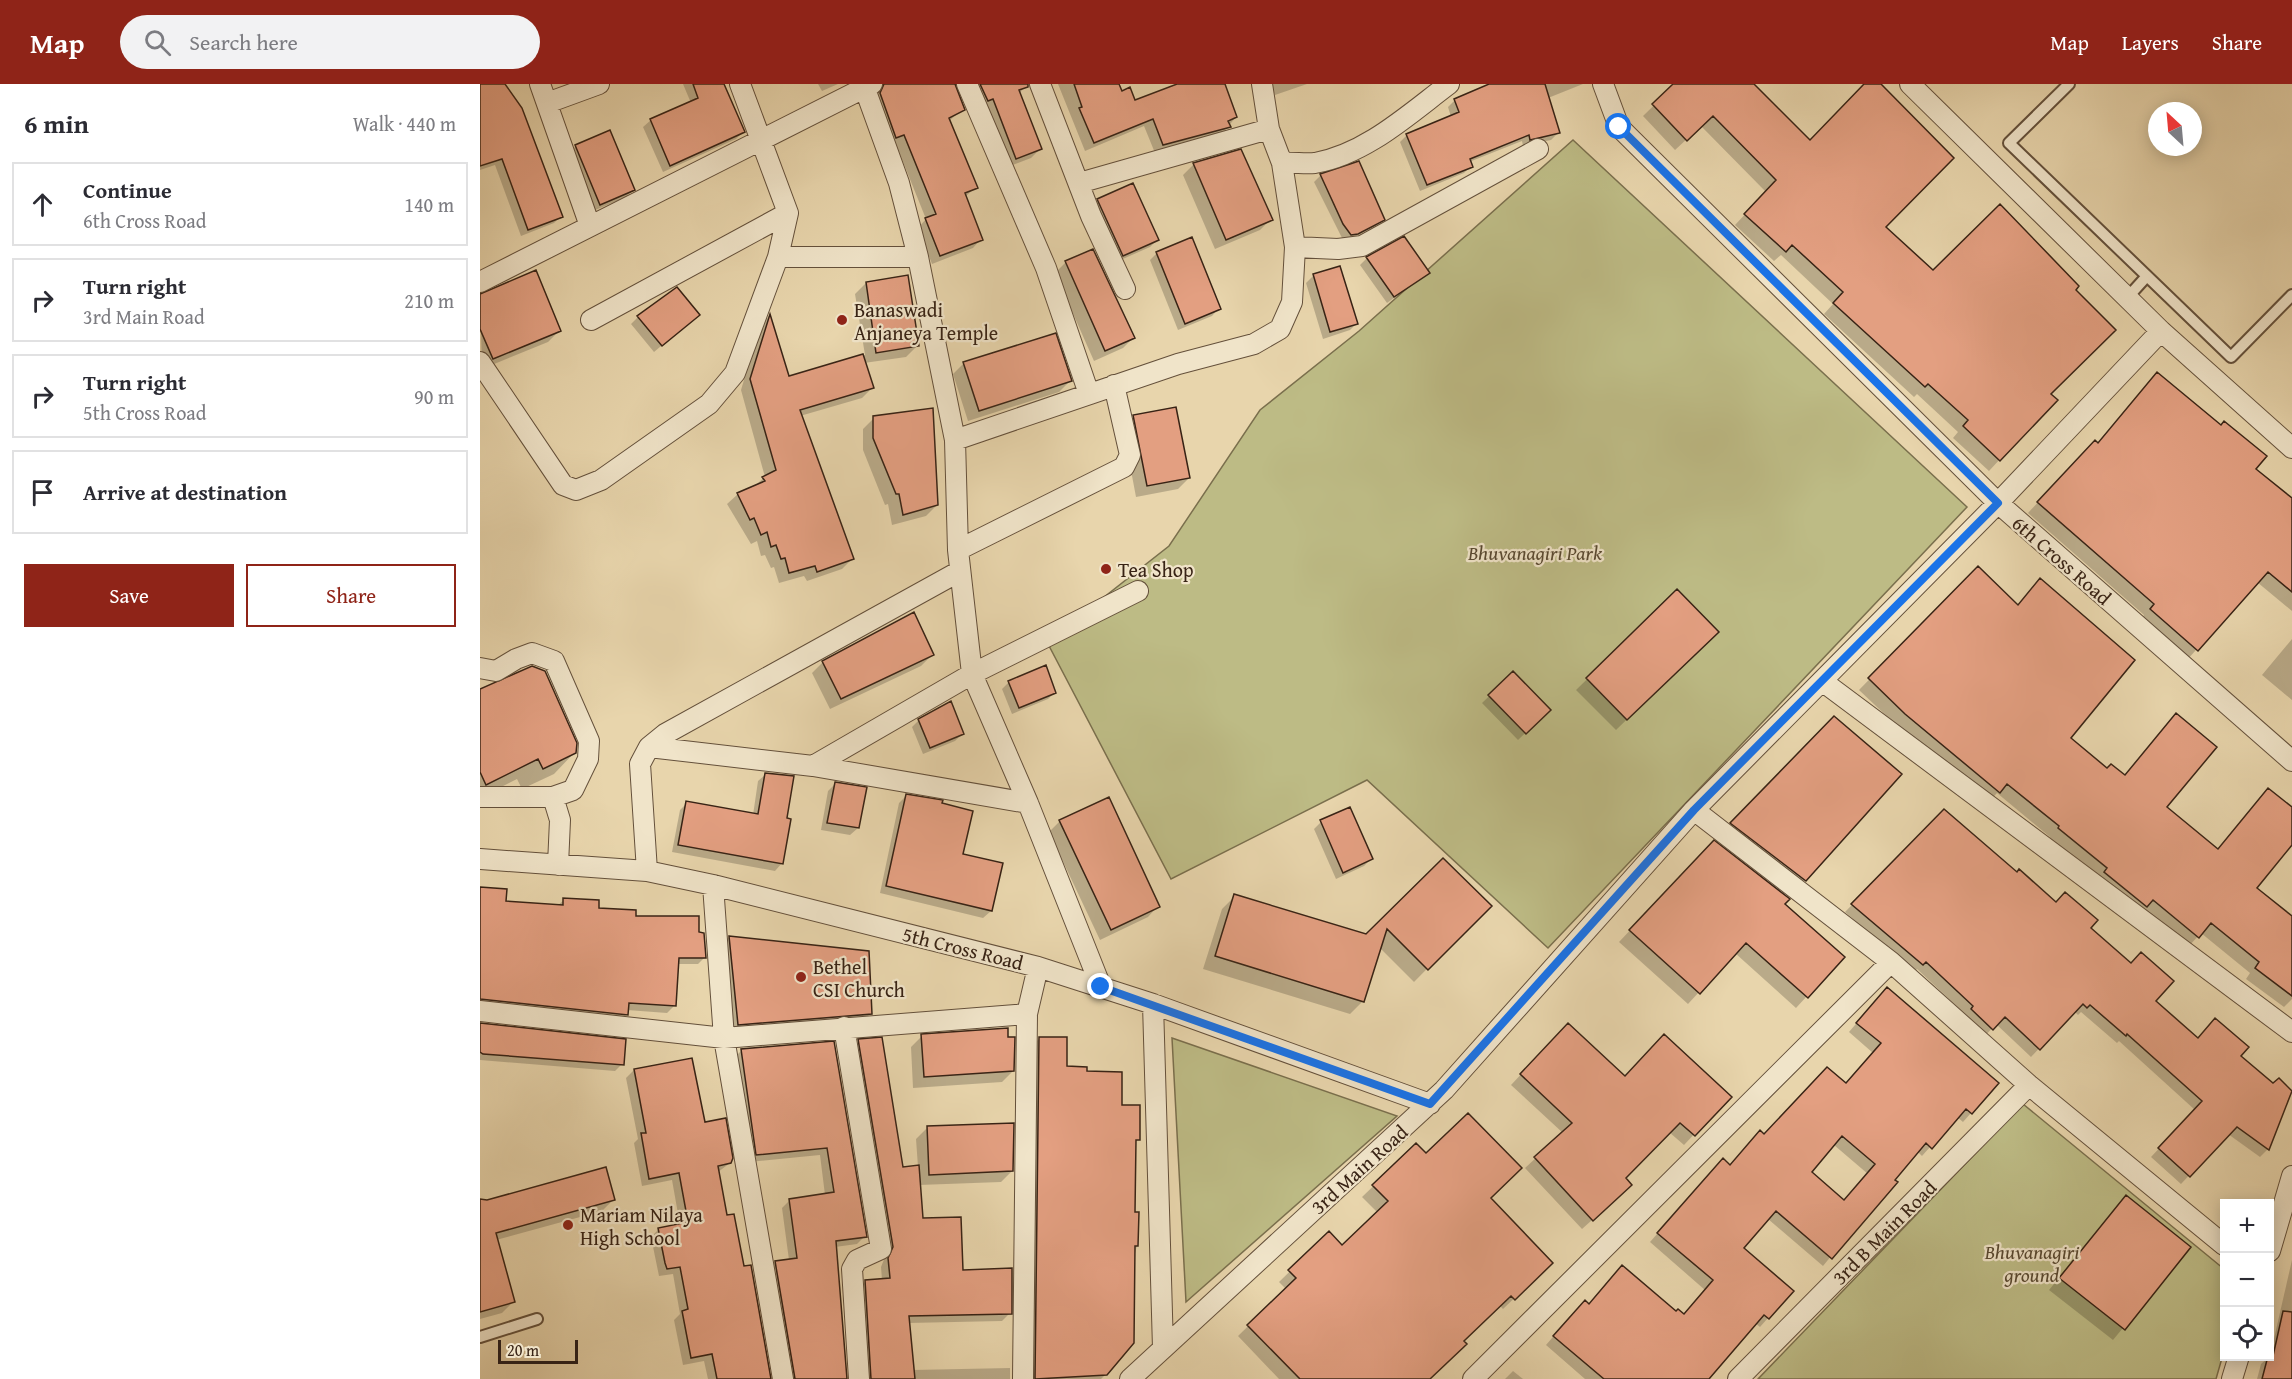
<!DOCTYPE html>
<html lang="en">
<head>
<meta charset="utf-8">
<style>
	body { margin:0; font-family:"Gentium Book Plus",serif; background:#f2f2f3; color:#2b2b33 }
	.controls { position:absolute; right:18px; bottom:18px; display:grid; overflow:hidden; border-radius:0px; box-shadow:0 3px 15px #0003 }
	.controls button { width:54px; height:54px; display:grid; place-items:center; padding:0; border:0; border-bottom:2px solid #e1e1e2; background:#fff; color:#2b2b33; font:30px sans-serif }
	.compass { position:absolute; left:1668px; top:18px; width:54px; height:54px; border-radius:50%; background:#fff; box-shadow:0 3px 15px #0003; rotate:334deg }
	.scale { position:absolute; left:18px; bottom:15px; width:80px; box-sizing:border-box; padding-left:6px; border:3px solid #382315; border-top:0; font-size:16px; line-height:21px; white-space:nowrap; color:#382315; -webkit-text-stroke:4px #f0e4c9; paint-order:stroke }
	.stop { position:absolute; width:18px; height:18px; margin:-14px; border:4px solid #1a73e8; border-radius:50%; background:#fff }
	.stop.end { background:#1a73e8; border-color:#fff; box-shadow:0 2px 6px #0008 }
	.list { margin:0; padding:0; list-style:none }
	h2 { display:flex; justify-content:space-between; align-items:center; height:78px; margin:0; padding:0 24px; font-size:26px }
	h2 small { font-size:20px; font-weight:400; color:#7c7c81 }
	.list li { display:grid; grid-template-columns:39px 1fr auto; gap:18px; align-items:center; box-sizing:border-box; height:84px; margin:0 12px 12px; padding:0 12px; border:2px solid #e1e1e2; border-radius:0px }
	.list b { display:block; font-size:22px; white-space:nowrap }
	.list p { margin:0; font-size:20px; white-space:nowrap; color:#7c7c81 }
	.list em { font-size:20px; font-style:normal; color:#7c7c81 }
	.actions { display:flex; gap:12px; padding:18px 24px }
	.actions a { flex:1; padding:14px 0; border:2px solid #8f2418; border-radius:0px; text-align:center; font-size:21px; color:#8f2418 }
	.actions .main { background:#8f2418; color:#fff }
	.icon { flex:none; width:33px; height:33px; fill:none; stroke:currentColor; stroke-width:2; stroke-linecap:round; stroke-linejoin:round }
	.map { position:relative; flex:none; width:1812px; height:1295px; overflow:hidden }
	header { display:flex; align-items:center; gap:36px; box-sizing:border-box; height:84px; padding:0 30px; background:#8f2418; color:#fff }
	header strong { font-size:28px }
	nav { display:flex; gap:33px; margin-inline-start:auto; font-size:21px }
	.search { width:420px; height:54px; background:#f2f2f3; display:flex; align-items:center; gap:15px; box-sizing:border-box; padding:0 21px; border-radius:33px; color:#7c7c81; font-size:22px }
	main { display:flex }
	aside { flex:1; background:#fff }
	.map>svg:first-child { display:block }
</style>
</head>
<body>
<header>
<strong>Map</strong>
<div class="search"><svg class="icon" aria-label="search" viewBox="0 0 24 24"><circle cx="10" cy="10" r="6"/><path d="M15 15l6 6"/></svg>Search here</div>
<nav><a>Map</a><a>Layers</a><a>Share</a></nav>
</header>
<main>
<aside>
<h2>6 min<small>Walk · 440 m</small></h2>
<ul class="list">
<li><svg class="icon" aria-label="ahead" viewBox="0 0 24 24"><path d="M12 20V5M6 11l6-6 6 6"/></svg><div><b>Continue</b><p>6th Cross Road</p></div><em>140 m</em></li>
<li><svg class="icon" aria-label="right" viewBox="0 0 24 24"><path d="M7 20v-9h11M14 6l5 5-5 5"/></svg><div><b>Turn right</b><p>3rd Main Road</p></div><em>210 m</em></li>
<li><svg class="icon" aria-label="right" viewBox="0 0 24 24"><path d="M7 20v-9h11M14 6l5 5-5 5"/></svg><div><b>Turn right</b><p>5th Cross Road</p></div><em>90 m</em></li>
<li><svg class="icon" aria-label="arrive" viewBox="0 0 24 24"><path d="M6 21V4h12l-3 4 3 4H6"/></svg><div><b>Arrive at destination</b></div></li>
</ul>
<div class="actions"><a class="main">Save</a><a>Share</a></div>
</aside>
<div class="map">
<svg width="1812" height="1295" viewBox="0 0 1812 1295">
	<rect width="100%" height="100%" fill="#e8d5ac"/>
	<filter id="stains"><feTurbulence type="fractalNoise" baseFrequency=".00333" numOctaves="4"/><feColorMatrix values="0 0 0 0 .2 0 0 0 0 .09 0 0 0 0 .02 0 0 0 .5 -.17"/></filter>
	<radialGradient id="worn" r=".72"><stop offset=".6" stop-color="#630" stop-opacity="0"/><stop offset="1" stop-color="#630" stop-opacity=".3"/></radialGradient>
	<!-- green -->
	<path fill="#bdbb85" stroke="#7a6f4d" stroke-width="1.5" d="M1093 56 1487 423 1068 864 887 696 691 795 567 558 689 462 780 326 879 247Z
		M692 954 917 1032 706 1218Z
		M1543 1020 1744 1185V1267L1736 1295H1278Z"/>
	<!-- shadow -->
	<path fill="#0003" fill-rule="evenodd" d="M0 0H23L81 132 74 139 41 152 15 81 0 86Z
		M203 0H244L263 48 256 55 183 88 163 43 171 36 211 19Z
		M338 0H358L342 7Z
		M404 0H474L483 25 469 37 496 103 485 113 501 155 493 164 452 180 438 144 446 135 415 58 408 61 395 8Z
		M487 0H547L539 10 560 65 551 74 527 83Z
		M578 0H638L641 9 654 18 701 0H743L756 33 741 51 675 69 664 42 605 67Z
		M791 0H827L795 11Z
		M1013 0H1103L1068 14 1078 49 1071 56 1043 62 1042 57 989 78 991 82 984 89 940 107 920 58 927 51 971 33 968 23 975 16Z
		M1196 0H1268L1330 58 1386 0H1399L1404 143 1575 316 1509 387 1473 354 1478 348 1437 310 1434 313 1344 230 1353 220 1301 171 1294 177 1255 141 1286 108 1221 42 1195 66 1163 32Z
		M96 62 153 106 146 113 113 127 89 69Z
		M760 67 791 135 780 146 735 165 703 91 714 80Z
		M841 91 903 135 896 142 864 158 834 98Z
		M618 116 677 156 670 163 636 178 611 123Z
		M677 169 739 224 732 232 698 246 670 176Z
		M887 174 948 189 907 219 880 181Z
		M586 178 654 253 643 264 614 277 575 189Z
		M859 184 877 239 870 246 843 255 826 199 833 192Z
		M386 199 437 262 426 273 384 279 392 304 382 314 320 332 372 475 362 485 327 497 324 492 299 499 294 483 291 484 285 471 281 472 277 457 271 460 247 420 258 410 272 404 285 393 261 306 280 242 289 232 308 294 385 271 375 210Z
		M0 211 79 247 68 258 2 285Z
		M158 233 211 237 174 268 151 240Z
		M484 279 590 297 579 308 488 337 473 290Z
		M654 333 709 394 698 405 656 413 643 344Z
		M394 334 457 421 446 432 412 441 408 420 405 421 383 366V345Z
		M1617 360 1774 385 1812 418V527L1777 498 1707 576 1661 536 1664 531 1548 429 1604 368Z
		M1498 484 1588 654 1627 686 1685 723 1737 766 1788 706 1812 725V759L1775 804 1812 832V915L1804 923 1766 895 1770 889 1721 849 1708 863 1569 755 1570 753 1517 709 1509 718 1415 640 1379 606Z
		M1197 507 1237 548 1136 646 1096 606Z
		M1812 555V616L1782 591Z
		M452 571 441 582 350 625 332 589 343 578Z
		M1033 589 1069 626 1038 656 1002 619Z
		M529 598 575 608 568 615 532 630 522 605Z
		M0 608 95 668 74 690 42 705 37 695 0 714Z
		M1354 634 1371 747 1318 803 1244 747Z
		M439 636 482 650 475 657 443 670 432 643Z
		M286 690 305 735 302 779 295 787 192 768 200 726 207 719 273 731 278 697Z
		M355 700 378 744 370 751 341 746 348 707Z
		M426 712 482 771 511 827 503 834 400 809 419 719Z
		M1464 727 1537 790 1609 844 1674 918 1717 955 1759 972 1793 1001 1810 1007 1788 1065 1780 1073 1748 1050 1701 1100 1671 1073 1715 1026 1639 957 1637 959 1601 928 1598 931 1594 927 1551 973 1516 940 1504 953 1484 934 1486 931 1437 885 1434 888 1365 828Z
		M580 737 678 822 668 833 620 856 569 748Z
		M841 738 891 775 884 782 856 795 834 745Z
		M1223 769 1303 820 1363 873 1316 924 1255 869 1208 920 1139 858Z
		M963 776 1009 822 934 898 900 864 883 917 870 930 723 885 742 825 755 812 886 852Z
		M0 805 25 818 77 822 84 816 217 850 225 873 218 880H197L194 922 187 929 147 926 146 931 139 938 0 922Z
		M249 853 390 930 379 941 248 951 238 864Z
		M1398 914 1517 999 1491 1029 1483 1038 1477 1033 1442 1072 1437 1067 1343 1182 1288 1135 1262 1165 1288 1234 1280 1243 1275 1239 1227 1295H1105L1066 1261 1096 1226 1109 1221 1203 1231 1225 1206 1170 1158 1234 1085 1250 1082 1284 1052 1366 1001 1393 969 1369 948ZM1354 1061 1388 1090 1364 1117 1330 1088Z
		M0 941 142 980 135 987 0 976Z
		M1078 951 1145 994 1249 1013 1204 1061 1189 1048 1144 1094 1140 1111 1102 1145 1045 1084 1083 1049 1031 1001Z
		M442 952 533 987 522 998 433 1004 431 963Z
		M559 955 585 984 606 989 640 1022 658 1055 654 1059 653 1129 657 1161 626 1290 621 1295H548L551 963Z
		M379 957 422 1085 438 1083 436 1055 447 1044 532 1087 521 1098 439 1101 442 1136 481 1187 530 1229 522 1237 428 1239 432 1286 530 1284V1295H383L377 1206 385 1198 402 1196 401 1183 405 1173 371 965Z
		M353 959 385 1152 377 1160 355 1163 365 1295H306L287 1186 295 1178 309 1176 302 1124 310 1116 345 1111 340 1071 269 1078 254 974 262 966Z
		M211 976 223 1039 250 1079 238 1088 246 1133 263 1183 289 1295H228L224 1277 203 1281 194 1236 200 1230 193 1190 179 1192 171 1153 179 1145 200 1141 192 1096 162 1102 154 1059 158 1055 146 994 154 986Z
		M936 1061 946 1071 1009 1114 1071 1179 1023 1225 1019 1221 982 1257 949 1295H799L758 1252 806 1205 799 1198 849 1149 862 1163 898 1129 882 1113Z
		M1646 1113 1709 1164 1633 1256 1569 1206Z
		M133 1116 122 1127 16 1156 33 1218 22 1229 0 1235V1119Z
		M1812 1176V1295H1777L1781 1280 1790 1272Z
		M1033 1287 1043 1295H1025Z"/>
	<!-- building -->
	<path fill="#e39f81" stroke="#382315" stroke-width="1.5" fill-rule="evenodd" d="M0 0H25L42 24 83 133 48 146 22 75 0 82Z
		M213 0H244L265 48 190 82 170 35 218 14Z
		M404 0H475L485 26 469 34 498 104 485 109 503 156 460 172 445 134 456 130 424 51 416 54 400 9Z
		M500 0H548V3L539 6 562 65 536 75 513 15 508 17Z
		M594 0H639L642 7 650 3 655 16 697 0H745L757 33 748 37 751 43 683 61 673 35 614 59 599 24 602 23Z
		M1009 0H1065L1080 49 1050 56 1049 51 990 75 993 83 947 101 926 50 979 28 974 15Z
		M1193 0H1274L1330 56 1384 0H1401L1474 74 1406 143 1453 186 1520 120 1599 202 1596 206 1636 246 1571 310 1578 316 1520 377 1483 342 1488 336 1448 300 1445 303 1353 219 1363 208 1312 161 1306 168 1264 130 1296 96 1233 32 1207 57 1172 20Z
		M130 46 155 106 120 121 95 61Z
		M761 65 793 136 746 156 713 79Z
		M879 77 905 136 878 150 871 151 863 140 840 90Z
		M653 99 679 156 643 172 617 115Z
		M924 152 950 189 914 213 886 173Z
		M712 153 741 225 705 240 676 168Z
		M613 165 655 254 625 267 585 177Z
		M860 182 878 240 850 248 833 190Z
		M56 186 81 247 13 275 0 245V210Z
		M428 191 439 262 396 269 386 198Z
		M197 203 220 231 182 262 157 232Z
		M290 230 309 292 383 270 394 304 320 326 374 475 337 488 335 482 309 489 305 474 301 475 296 461 291 463 287 448 281 451 274 434 270 436 257 409 285 397 282 393 296 386 270 295Z
		M576 249 592 297 499 327 483 278Z
		M1677 288 1741 341 1744 337 1787 372 1776 385 1812 414V508L1788 488 1718 567 1670 525 1674 520 1557 418 1615 356 1618 359Z
		M696 323 710 394 667 402 653 331Z
		M453 324 458 421 423 431 419 410H416L393 354V332Z
		M1498 482 1538 521 1560 494 1655 576 1591 654 1627 684 1631 680 1645 691 1696 629 1737 663 1687 723 1738 765 1788 704 1812 723V761L1777 804 1812 832V912L1775 884 1779 878 1731 839 1719 854 1673 816 1667 823 1624 788 1627 784 1578 744 1579 742 1527 700 1520 709 1425 630 1388 594Z
		M1197 505 1239 548 1147 636 1106 594Z
		M434 528 454 571 361 615 342 577Z
		M566 581 576 609 539 624 528 597Z
		M52 582 65 587 97 659 96 669 63 685 58 675 6 701 0 688V605Z
		M1033 587 1071 626 1046 650 1008 611Z
		M471 617 484 650 450 664 438 635Z
		M1354 632 1422 690 1326 797 1250 739Z
		M285 689 314 692 307 734 311 735 303 780 198 761 206 717 278 730Z
		M355 698 387 703 379 744 347 739Z
		M426 710 463 716 462 719 493 727 483 770 523 779 512 827 406 802Z
		M629 713 680 823 631 846 579 736Z
		M870 723 893 775 863 789 840 736Z
		M1464 725 1537 788 1539 785 1576 818 1585 808 1618 836 1611 844 1651 879 1661 868 1694 897 1676 917 1718 954 1735 934 1769 963 1761 972 1793 999 1799 994 1812 1007 1789 1066 1757 1043 1710 1093 1678 1064 1722 1017 1647 950 1646 952 1610 921 1607 924 1603 920 1560 966 1525 933 1513 946 1491 925 1493 922 1446 878 1443 881 1371 820Z
		M1234 756 1310 815 1305 820 1365 873 1328 914 1266 859 1220 910 1149 846Z
		M963 774 1012 822 948 886 907 845 884 918 735 872 754 810 886 850Z
		M0 803 27 805 26 817 83 821V814L119 816V824L156 826V832H219V848L224 849 226 874H199L196 922 149 919 148 931 0 915Z
		M249 852 389 867 392 930 258 941Z
		M1407 903 1519 999 1492 1030 1486 1025 1452 1065 1446 1059 1415 1096 1418 1098 1352 1175 1296 1127 1264 1164 1314 1207 1289 1235 1284 1231 1229 1295H1124L1073 1252 1105 1216 1109 1220 1142 1181 1196 1227 1198 1225 1204 1230 1233 1196 1177 1149 1243 1074 1250 1081 1280 1046 1284 1050 1347 983 1366 999 1401 959 1376 939ZM1362 1052 1395 1080 1364 1116 1332 1088Z
		M0 939 146 955 144 981 3 970 0 968Z
		M1088 939 1145 992 1184 950 1252 1013 1215 1052 1200 1039 1146 1094 1152 1101 1113 1137 1054 1073 1092 1039 1040 990Z
		M528 944V953H535L534 987 444 993 441 950Z
		M402 953 423 1083 439 1081 443 1134 481 1133 483 1186 532 1184V1230L429 1232 435 1295H391L385 1196 410 1194 408 1174 413 1163 378 955Z
		M559 953H587V982L607 983V987L642 988V1021H660V1056H656L655 1128H659L658 1162H655L654 1259 627 1291 555 1295Z
		M354 957 387 1153 356 1157 367 1295H315L295 1177 317 1174 309 1115 354 1108 347 1064 276 1071 261 965Z
		M212 974 225 1038 246 1034 253 1074 251 1079 238 1082 247 1131 254 1130 264 1182 271 1181 291 1295H237L232 1270 211 1274 202 1227 208 1225 200 1183 187 1185 185 1179 178 1144 208 1138 199 1089 169 1095 161 1049H166L154 985Z
		M988 1029 1042 1084 1011 1114 1073 1179 1035 1216 1031 1212 984 1257 987 1260 950 1295H820L767 1241 816 1194 808 1186 849 1147 862 1161 908 1117 892 1101 936 1059 946 1069Z
		M534 1039 533 1087 449 1091 447 1042Z
		M126 1083 135 1116 16 1149 35 1218 0 1228V1115L7 1116Z
		M1646 1111 1711 1163 1645 1246 1579 1194Z
		M1803 1227 1812 1228V1295H1782L1788 1272H1793Z"/>
	<g fill="none" stroke-linecap="round" stroke-linejoin="round">
		<defs>
			<path id="service" d="M1589 0 1529 59 1751 273 1812 211
				M1647 214 1667 192
				M0 1253 57 1235"/>
			<path id="minor" d="M60 0 110 142
				M487 0 566 184 609 310
				M560 0 611 132 645 205
				M1123 0 1139 43 1518 419 1812 677
				M1430 0 1681 247 1812 364
				M385 5 419 99 438 173 475 356 478 466 492 590 548 719 621 903
				M67 19 119 0
				M802 79C813 78 824 80 835 79 886 70 929 30 969 0
				M599 99 789 45
				M815 163 858 165 882 162 1058 65
				M298 173H438
				M0 198 392 0
				M111 236 308 129
				M0 278 83 401 96 406 121 396 229 320 255 289 298 173 308 129 260 0
				M475 356 698 280 774 260 800 245 812 218 815 163 802 79 789 45 782 0
				M478 466 644 383 650 371 634 301
				M0 584 16 587 36 575 52 569 74 577 109 657 108 675 93 706 73 713
				M1342 597 1812 948
				M169 663 333 682 548 719
				M333 682 492 590 658 507
				M0 713H73L80 736 78 781
				M1214 726 1411 878 1549 1001 1744 1161
				M0 775 167 787 233 801 558 883 673 920 950 1020
				M167 787 160 680 169 663 185 650 480 487
				M233 801 244 954 303 1295
				M673 920 683 1264
				M0 927 244 954 547 930 558 883
				M364 943 401 1165 377 1176 372 1185 379 1295
				M1790 1167 1812 1092
				M543 1295 547 930
				M650 1295 964 1006 1214 726 1518 419 1681 247
				M993 1295 1411 878
				M1258 1295 1549 1001
				M1752 1295 1759 1272"/>
		</defs>
		<!-- service casing -->
		<use href="#service" stroke="#64503b" stroke-width="14"/>
		<!-- minor casing -->
		<use href="#minor" stroke="#64503b" stroke-width="22"/>
		<!-- service -->
		<use href="#service" stroke="#f0e4c9" stroke-width="10"/>
		<!-- minor -->
		<use href="#minor" stroke="#f0e4c9" stroke-width="20"/>
	</g>
	<g fill="none" stroke-linecap="round" stroke-linejoin="round">
		<!-- route -->
		<path stroke="#1a73e8" stroke-width="8" d="M621 903 950 1020 1214 726 1518 419 1139 43"/>
	</g>
	<!-- markers -->
	<g fill="#8f2418" stroke="#f0e4c9" stroke-width="2">
		<circle cx="362" cy="236" r="6"/>
		<circle cx="626" cy="485" r="6"/>
		<circle cx="321" cy="893" r="6"/>
		<circle cx="88" cy="1141" r="6"/>
	</g>
	<g text-anchor="middle" dominant-baseline="central" stroke-width="4.5" stroke-linejoin="round" paint-order="stroke">
		<!-- poi labels -->
		<g font-size="20" fill="#382315" stroke="#f0e4c9" text-anchor="start">
			<text x="374" y="225">Banaswadi<tspan x="374" dy="23">Anjaneya Temple</tspan></text>
			<text x="638" y="485">Tea Shop</text>
			<text x="333" y="882">Bethel<tspan x="333" dy="23">CSI Church</tspan></text>
			<text x="100" y="1130">Mariam Nilaya<tspan x="100" dy="23">High School</tspan></text>
		</g>
		<!-- park labels -->
		<g font-size="20" font-style="italic" fill="#594931" stroke="#f0e4c9">
			<text x="1055" y="468">Bhuvanagiri Park</text>
			<text x="1552" y="1167">Bhuvanagiri<tspan x="1552" dy="23">ground</tspan></text>
		</g>
		<!-- street labels -->
		<g font-size="20" fill="#382315" stroke="#f0e4c9">
			<text transform="translate(1582 476) rotate(41)">6th Cross Road</text>
			<text transform="translate(483 864) rotate(14)">5th Cross Road</text>
			<text transform="translate(879 1085) rotate(-42)">3rd Main Road</text>
			<text transform="translate(1404 1148) rotate(-45)">3rd B Main Road</text>
		</g>
	</g>
	<rect width="100%" height="100%" filter="url(#stains)"/>
	<rect width="100%" height="100%" fill="url(#worn)"/>
</svg>
<div class="controls">
<button>+</button>
<button>−</button>
<button><svg class="icon" aria-label="locate" viewBox="0 0 24 24"><circle cx="12" cy="12" r="6"/><path d="M12 2v4M12 18v4M2 12h4M18 12h4"/></svg></button>
</div>
<svg class="compass" viewBox="-18 -18 36 36"><path d="M0-13l5 13h-10z" fill="#e53935"/><path d="M0 13l5-13h-10z" fill="#7c7c81"/></svg>
<div class="scale">20 m</div>
<div class="stop" style="left:1139px;top:43px"></div>
<div class="stop end" style="left:621px;top:903px"></div>
</div>
</main>
</body>
</html>
